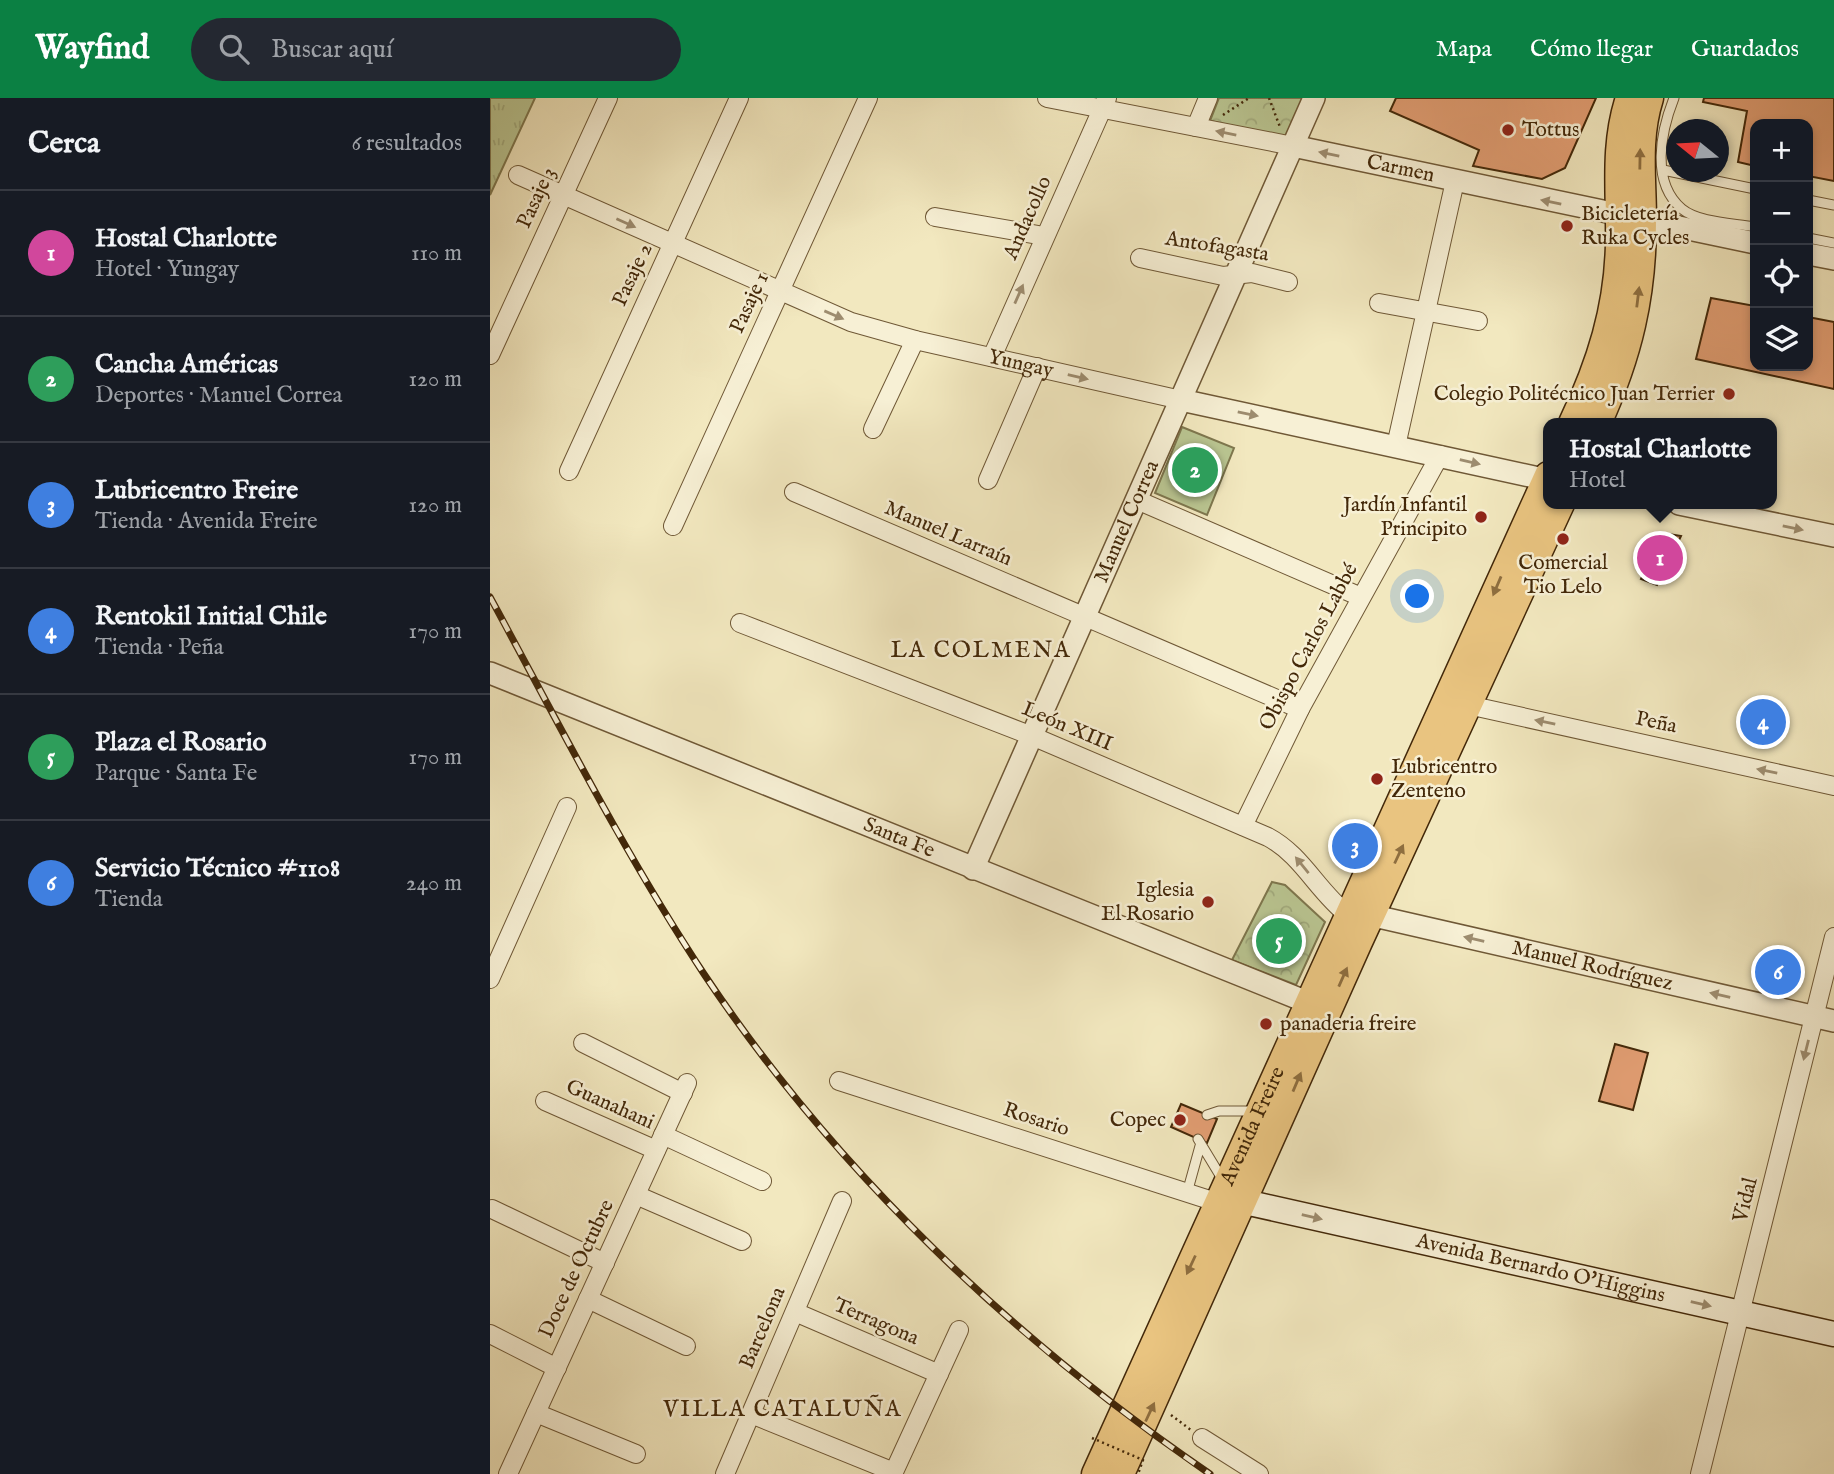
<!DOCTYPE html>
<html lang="es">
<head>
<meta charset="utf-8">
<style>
	body { margin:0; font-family:"IM FELL English",serif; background:#242831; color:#f1f3f6 }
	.controls { position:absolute; right:21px; top:21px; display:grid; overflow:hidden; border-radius:14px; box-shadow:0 4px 10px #0003 }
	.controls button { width:63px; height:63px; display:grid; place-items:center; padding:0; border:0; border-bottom:2px solid #363941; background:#171b24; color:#f1f3f6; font:35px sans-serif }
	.compass { position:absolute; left:1176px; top:21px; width:63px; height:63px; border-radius:50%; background:#171b24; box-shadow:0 4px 10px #0003; rotate:288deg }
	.you { position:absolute; left:928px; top:499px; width:24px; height:24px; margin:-18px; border:5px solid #fff; border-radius:50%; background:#1a73e8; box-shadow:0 0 0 10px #1a73e833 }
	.badge { display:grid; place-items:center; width:46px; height:46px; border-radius:50%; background:#0b8043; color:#fff; font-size:23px; font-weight:700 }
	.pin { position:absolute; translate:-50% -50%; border:4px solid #fff; box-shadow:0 2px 7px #0006 }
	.popup { position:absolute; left:1053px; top:320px; width:234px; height:91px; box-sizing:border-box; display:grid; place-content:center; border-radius:14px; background:#171b24; filter:drop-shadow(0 2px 5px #0005); font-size:23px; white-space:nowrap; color:#9ea1a6 }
	.popup b { font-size:26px; color:#f1f3f6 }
	.popup::after { content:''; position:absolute; left:50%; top:100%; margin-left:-14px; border:14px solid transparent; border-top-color:#171b24 }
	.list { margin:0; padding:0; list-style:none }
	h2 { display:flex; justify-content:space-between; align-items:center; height:91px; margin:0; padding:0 28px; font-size:30px }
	h2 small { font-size:23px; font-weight:400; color:#9ea1a6 }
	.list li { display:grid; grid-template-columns:46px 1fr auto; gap:21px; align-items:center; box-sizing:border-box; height:126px; padding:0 28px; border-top:2px solid #363941 }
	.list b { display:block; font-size:26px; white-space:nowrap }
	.list p { margin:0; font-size:23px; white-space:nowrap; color:#9ea1a6 }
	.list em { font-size:23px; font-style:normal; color:#9ea1a6 }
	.icon { flex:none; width:38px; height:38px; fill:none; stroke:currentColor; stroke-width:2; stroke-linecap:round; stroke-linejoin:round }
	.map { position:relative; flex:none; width:1344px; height:1376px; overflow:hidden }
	header { display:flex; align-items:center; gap:42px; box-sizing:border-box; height:98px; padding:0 35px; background:#0b8043; color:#fff }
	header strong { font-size:33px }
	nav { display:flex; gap:38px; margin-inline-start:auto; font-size:24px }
	.search { width:490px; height:63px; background:#242831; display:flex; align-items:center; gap:18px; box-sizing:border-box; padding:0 24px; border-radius:38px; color:#9ea1a6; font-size:26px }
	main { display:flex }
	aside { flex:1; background:#171b24 }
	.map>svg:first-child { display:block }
</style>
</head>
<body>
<header>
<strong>Wayfind</strong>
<div class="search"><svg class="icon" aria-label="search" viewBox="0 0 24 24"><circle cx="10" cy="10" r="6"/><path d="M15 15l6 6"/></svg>Buscar aquí</div>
<nav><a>Mapa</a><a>Cómo llegar</a><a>Guardados</a></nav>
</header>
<main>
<aside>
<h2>Cerca<small>6 resultados</small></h2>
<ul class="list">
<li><span class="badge" style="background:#d1479c">1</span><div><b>Hostal Charlotte</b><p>Hotel · Yungay</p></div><em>110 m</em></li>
<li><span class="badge" style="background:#2e9e5b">2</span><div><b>Cancha Américas</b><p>Deportes · Manuel Correa</p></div><em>120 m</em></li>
<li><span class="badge" style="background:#3f7fe0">3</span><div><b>Lubricentro Freire</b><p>Tienda · Avenida Freire</p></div><em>120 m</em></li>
<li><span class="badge" style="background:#3f7fe0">4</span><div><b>Rentokil Initial Chile</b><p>Tienda · Peña</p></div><em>170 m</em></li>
<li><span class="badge" style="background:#2e9e5b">5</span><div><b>Plaza el Rosario</b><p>Parque · Santa Fe</p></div><em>170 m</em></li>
<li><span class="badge" style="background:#3f7fe0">6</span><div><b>Servicio Técnico #1108</b><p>Tienda</p></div><em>240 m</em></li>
</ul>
</aside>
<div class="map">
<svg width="1344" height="1376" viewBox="0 0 1344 1376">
	<defs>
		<pattern id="grass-tufts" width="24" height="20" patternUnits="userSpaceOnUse" patternTransform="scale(1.75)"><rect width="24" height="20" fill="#bac692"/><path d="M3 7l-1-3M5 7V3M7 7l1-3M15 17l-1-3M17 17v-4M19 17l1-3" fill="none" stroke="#a1aa7d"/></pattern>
		<pattern id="forest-crowns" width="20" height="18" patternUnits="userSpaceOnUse" patternTransform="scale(1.75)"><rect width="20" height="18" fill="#bac692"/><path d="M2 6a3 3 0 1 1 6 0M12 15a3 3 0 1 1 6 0" fill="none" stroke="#a1aa7d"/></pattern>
	</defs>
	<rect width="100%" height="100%" fill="#f2e8bf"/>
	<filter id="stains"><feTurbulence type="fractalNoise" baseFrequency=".00286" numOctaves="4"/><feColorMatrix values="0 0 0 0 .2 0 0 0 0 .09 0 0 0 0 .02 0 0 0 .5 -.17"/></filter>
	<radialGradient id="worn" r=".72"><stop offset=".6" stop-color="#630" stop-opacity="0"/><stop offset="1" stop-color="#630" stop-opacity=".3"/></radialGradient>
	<!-- grass -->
	<path fill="url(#grass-tufts)" stroke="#7e774e" stroke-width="2" d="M0 0H45L0 97Z"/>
	<!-- forest -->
	<path fill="url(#forest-crowns)" stroke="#7e774e" stroke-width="2" d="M729 0H814L797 40 720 23Z
		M782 784 795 787 835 824 806 887 742 862Z"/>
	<!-- pitch -->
	<path fill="#bac692" stroke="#7e774e" stroke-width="2" d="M692 329 744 350 717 417 665 395Z"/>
	<!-- building -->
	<path fill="#e19d72" stroke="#432809" stroke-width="2" d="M906 0H1106L1075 70 1052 81 983 68 989 52 900 13Z
		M1214 0H1344V83L1318 78V26H1265V68L1248 64 1257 13 1213 4Z
		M1221 200 1265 208V268H1318V219L1344 224V291L1206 261Z
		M1172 435 1191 438 1167 487 1151 481Z
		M1125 946 1158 955 1143 1012 1109 1003Z
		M691 1006 727 1021 717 1045 681 1029Z"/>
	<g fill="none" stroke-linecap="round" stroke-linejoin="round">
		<defs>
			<path id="service" d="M1184 0C1171 33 1160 84 1192 111 1209 125 1244 125 1265 129
				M1173 72 1265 91
				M1318 102 1344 107
				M1318 140 1344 145
				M717 1017 729 1013H764
				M708 1041 734 1084
				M697 1095 710 1048"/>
			<g id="minor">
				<path d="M557 0 803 48"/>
				<path d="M706 29 718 0"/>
				<path id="s1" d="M28 77 361 224 425 242 691 302"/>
				<path d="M445 119 554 138"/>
				<path d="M650 160 733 178 762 175 798 184"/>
				<path d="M889 205 988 223"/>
				<path d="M0 257 118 0"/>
				<path d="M502 259 617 0"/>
				<path d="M383 331 425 242"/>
				<path d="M906 348 965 83"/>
				<path d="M79 373 249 0"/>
				<path d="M498 382 547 269"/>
				<path d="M304 394 810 611"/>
				<path d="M647 402 871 499"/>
				<path d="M183 428 378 0"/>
				<path d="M250 525 542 638 778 739C812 757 828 794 858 817"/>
				<path d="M978 607 1344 688"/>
				<path d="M753 728 810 611 950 357"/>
				<path d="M0 881 77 709"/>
				<path d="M93 945 193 995"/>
				<path d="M349 983 729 1105"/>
				<path d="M55 1003 166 1052"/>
				<path d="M173 1037 272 1083"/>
				<path d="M146 1097 252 1143"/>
				<path d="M2 1111 115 1165"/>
				<path d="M98 1201 196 1248"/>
				<path d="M305 1214 449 1276"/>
				<path d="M0 1236 67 1270"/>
				<path d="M46 1315 146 1356"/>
				<path d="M261 1316 404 1374"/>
				<path d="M712 1340 769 1376"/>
				<path d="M18 1376 197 985"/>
				<path d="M235 1376 352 1103"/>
				<path d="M403 1376 469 1232"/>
				<path d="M1210 1376 1344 839"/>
			</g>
			<g id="tertiary">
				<path id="s2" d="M803 48 1265 145"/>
				<path d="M1318 156 1344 161"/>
				<path d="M691 302 1058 382"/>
				<path d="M1189 406 1344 438"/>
				<path id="s3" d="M0 575 817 904"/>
				<path id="s4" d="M483 771 824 0"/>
				<path id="s5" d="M868 817 893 820 1344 923"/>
			</g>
			<g id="secondary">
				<path id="s6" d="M755 1104 1344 1236"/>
			</g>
			<g id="primary">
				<path d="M1082 325C1110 266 1128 210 1129 144 1130 95 1123 48 1139 0"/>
				<path d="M1108 325C1139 257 1153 198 1153 123 1153 80 1147 41 1160 0"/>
				<path id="s7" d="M605 1376 1058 377"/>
				<path d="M631 1376 869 844 1071 406"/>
			</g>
		</defs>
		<!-- service casing -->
		<use href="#service" stroke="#6f5836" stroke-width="11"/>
		<!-- minor casing -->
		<use href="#minor" stroke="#6f5836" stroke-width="20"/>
		<!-- tertiary casing -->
		<use href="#tertiary" stroke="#6f5836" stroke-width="24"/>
		<!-- secondary casing -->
		<use href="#secondary" stroke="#432809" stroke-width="27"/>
		<!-- primary casing -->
		<use href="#primary" stroke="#432809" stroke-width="29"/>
		<!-- path -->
		<path stroke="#432809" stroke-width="2.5" stroke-dasharray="2 3.5" stroke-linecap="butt" d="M779 0 790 29
			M733 17 759 0
			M681 1317 701 1332"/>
		<!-- service -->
		<use href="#service" stroke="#f7f0d5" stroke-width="9"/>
		<!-- minor -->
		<use href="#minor" stroke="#f7f0d5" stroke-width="18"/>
		<!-- tertiary -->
		<use href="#tertiary" stroke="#f7f0d5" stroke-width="21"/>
		<!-- secondary -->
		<use href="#secondary" stroke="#f7f0d5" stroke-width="24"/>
		<!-- primary -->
		<use href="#primary" stroke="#e9c480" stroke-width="26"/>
		<defs>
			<path id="rail" d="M0 499C69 626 134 755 214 876 346 1074 524 1242 720 1376"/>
		</defs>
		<!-- rail casing -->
		<use href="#rail" stroke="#432809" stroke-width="7"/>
		<!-- rail -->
		<use href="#rail" stroke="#f7f0d5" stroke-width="4.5" stroke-dasharray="13" stroke-linecap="butt"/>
		<!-- path-bridge -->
		<path stroke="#432809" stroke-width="2.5" stroke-dasharray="2 3.5" stroke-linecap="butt" d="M602 1340 653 1362 648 1376"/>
	</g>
	<!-- one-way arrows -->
	<defs><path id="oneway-solid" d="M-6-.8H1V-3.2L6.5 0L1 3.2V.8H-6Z" transform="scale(1.75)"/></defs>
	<g fill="#9d8c6f">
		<use href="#oneway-solid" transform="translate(736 35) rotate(-169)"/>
		<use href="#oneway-solid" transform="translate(839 56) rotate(-168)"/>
		<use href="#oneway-solid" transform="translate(1061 104) rotate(-168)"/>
		<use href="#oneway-solid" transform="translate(136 125) rotate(24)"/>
		<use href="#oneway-solid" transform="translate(529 196) rotate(-66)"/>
		<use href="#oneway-solid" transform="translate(344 217) rotate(23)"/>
		<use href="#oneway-solid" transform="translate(588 279) rotate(13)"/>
		<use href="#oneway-solid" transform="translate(758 316) rotate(12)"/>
		<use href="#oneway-solid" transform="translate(980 364) rotate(13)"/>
		<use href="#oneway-solid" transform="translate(1303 430) rotate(12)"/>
		<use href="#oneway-solid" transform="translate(1055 624) rotate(-168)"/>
		<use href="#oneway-solid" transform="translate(1277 673) rotate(-168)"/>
		<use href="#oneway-solid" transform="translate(812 767) rotate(-129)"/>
		<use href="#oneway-solid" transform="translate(984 841) rotate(-167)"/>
		<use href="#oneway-solid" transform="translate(1230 897) rotate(-167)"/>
		<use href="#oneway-solid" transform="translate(1316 952) rotate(104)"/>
		<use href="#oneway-solid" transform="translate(822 1119) rotate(13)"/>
		<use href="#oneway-solid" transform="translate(1211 1206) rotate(13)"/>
	</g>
	<g fill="#8e6e3f">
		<use href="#oneway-solid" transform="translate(1150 61) rotate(-89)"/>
		<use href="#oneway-solid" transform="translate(1148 199) rotate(-83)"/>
		<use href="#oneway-solid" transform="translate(1007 488) rotate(113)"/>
		<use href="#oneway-solid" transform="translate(909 756) rotate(-65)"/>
		<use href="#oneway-solid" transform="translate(853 879) rotate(-66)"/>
		<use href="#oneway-solid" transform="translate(807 984) rotate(-67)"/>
		<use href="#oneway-solid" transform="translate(701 1167) rotate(115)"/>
		<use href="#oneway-solid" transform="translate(660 1314) rotate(-65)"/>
	</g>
	<!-- markers -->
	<g fill="#8f2418" stroke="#f7f0d5" stroke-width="2.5">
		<circle cx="1018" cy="32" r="7"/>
		<circle cx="1077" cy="128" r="7"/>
		<circle cx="1239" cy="296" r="7"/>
		<circle cx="991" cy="419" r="7"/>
		<circle cx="1073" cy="441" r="7"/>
		<circle cx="887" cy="681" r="7"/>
		<circle cx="718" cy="804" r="7"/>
		<circle cx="776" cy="926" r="7"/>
		<circle cx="690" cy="1022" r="7"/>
	</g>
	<g text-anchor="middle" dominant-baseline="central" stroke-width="5" stroke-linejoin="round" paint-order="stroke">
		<!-- poi labels -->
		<g font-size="21" fill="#432809" stroke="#f7f0d5" text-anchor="start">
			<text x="1032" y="32">Tottus</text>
			<text x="1091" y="116">Bicicletería<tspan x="1091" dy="24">Ruka Cycles</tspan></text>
			<text x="1225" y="296" text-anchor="end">Colegio Politécnico Juan Terrier</text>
			<text x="977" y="407" text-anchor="end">Jardín Infantil<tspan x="977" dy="24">Principito</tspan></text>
			<text x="1073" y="465" text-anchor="middle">Comercial<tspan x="1073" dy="24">Tio Lelo</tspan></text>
			<text x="901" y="669">Lubricentro<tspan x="901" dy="24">Zenteno</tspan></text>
			<text x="704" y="792" text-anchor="end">Iglesia<tspan x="704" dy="24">El Rosario</tspan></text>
			<text x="790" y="926">panaderia freire</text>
			<text x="676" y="1022" text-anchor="end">Copec</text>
		</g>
		<!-- street labels -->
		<g font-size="21" fill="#432809" stroke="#f7f0d5">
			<text stroke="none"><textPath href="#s2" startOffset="110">Carmen</textPath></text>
			<text transform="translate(47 100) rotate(-65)">Pasaje 3</text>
			<text transform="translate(538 120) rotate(-66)">Andacollo</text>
			<text transform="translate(727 149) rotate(9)">Antofagasta</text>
			<text transform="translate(143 177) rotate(-65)">Pasaje 2</text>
			<text transform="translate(260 205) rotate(-65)">Pasaje 1</text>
			<text stroke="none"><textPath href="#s1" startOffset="539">Yungay</textPath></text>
			<text stroke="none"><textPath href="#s4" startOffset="380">Manuel Correa</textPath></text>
			<text transform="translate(458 436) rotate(23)">Manuel Larraín</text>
			<text transform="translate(819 549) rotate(-62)">Obispo Carlos Labbé</text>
			<text transform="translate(1166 625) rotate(12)">Peña</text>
			<text transform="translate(577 629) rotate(23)">León XIII</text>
			<text stroke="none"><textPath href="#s3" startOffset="441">Santa Fe</textPath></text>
			<text stroke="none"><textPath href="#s5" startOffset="240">Manuel Rodríguez</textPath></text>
			<text transform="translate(120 1007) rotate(24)">Guanahani</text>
			<text transform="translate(546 1022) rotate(18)">Rosario</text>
			<text stroke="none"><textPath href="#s7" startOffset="382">Avenida Freire</textPath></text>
			<text transform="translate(1256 1102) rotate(-76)">Vidal</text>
			<text stroke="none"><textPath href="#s6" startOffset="303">Avenida Bernardo O'Higgins</textPath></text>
			<text transform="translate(87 1171) rotate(-65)">Doce de Octubre</text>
			<text transform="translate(386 1224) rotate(23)">Terragona</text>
			<text transform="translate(273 1230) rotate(-67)">Barcelona</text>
		</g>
		<!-- neighbourhood labels -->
		<g font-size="23" letter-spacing="2" fill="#432809" stroke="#f7f0d5">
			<text x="491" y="552">LA COLMENA</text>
			<text x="293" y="1311">VILLA CATALUÑA</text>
		</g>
	</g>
	<rect width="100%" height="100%" filter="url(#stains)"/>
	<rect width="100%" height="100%" fill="url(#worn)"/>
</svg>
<div class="controls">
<button>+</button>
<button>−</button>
<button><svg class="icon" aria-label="locate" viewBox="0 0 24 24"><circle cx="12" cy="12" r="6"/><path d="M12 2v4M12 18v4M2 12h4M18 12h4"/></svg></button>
<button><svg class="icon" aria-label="layers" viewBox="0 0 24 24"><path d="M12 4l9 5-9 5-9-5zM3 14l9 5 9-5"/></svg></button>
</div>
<svg class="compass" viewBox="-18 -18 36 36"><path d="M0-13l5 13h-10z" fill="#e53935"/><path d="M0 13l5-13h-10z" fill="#9ea1a6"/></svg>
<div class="you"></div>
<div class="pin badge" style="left:1170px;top:460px;background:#d1479c">1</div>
<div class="popup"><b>Hostal Charlotte</b>Hotel</div>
<div class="pin badge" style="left:705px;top:372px;background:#2e9e5b">2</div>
<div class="pin badge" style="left:865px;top:748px;background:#3f7fe0">3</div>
<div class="pin badge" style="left:1273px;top:624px;background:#3f7fe0">4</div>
<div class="pin badge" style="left:789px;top:843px;background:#2e9e5b">5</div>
<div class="pin badge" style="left:1288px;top:874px;background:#3f7fe0">6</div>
</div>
</main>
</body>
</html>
